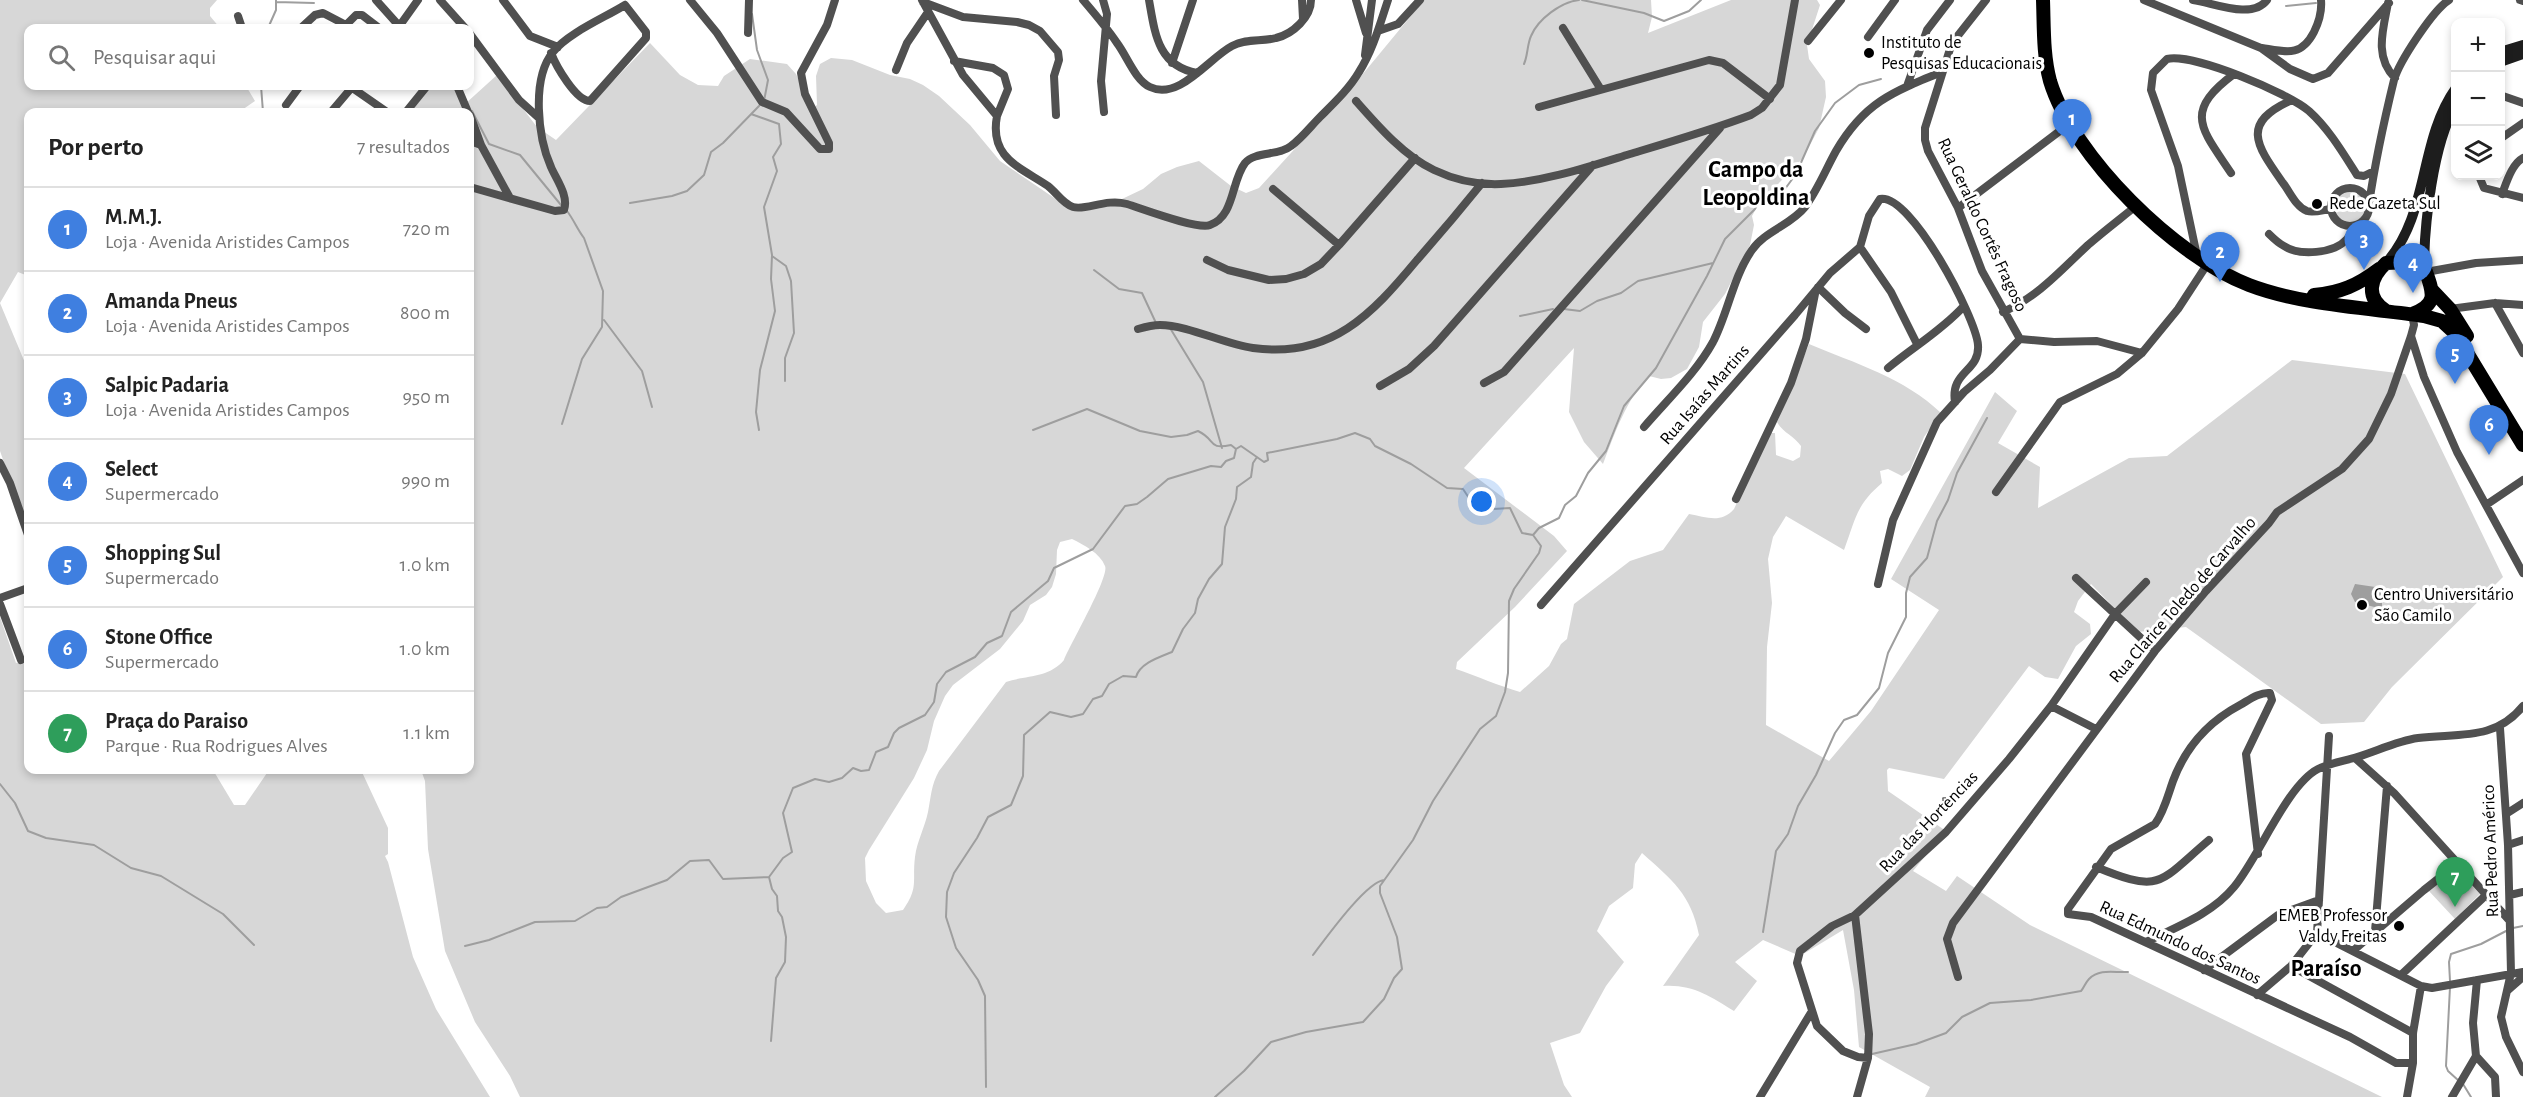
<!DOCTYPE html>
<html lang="pt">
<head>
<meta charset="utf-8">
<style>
	body { margin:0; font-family:"Alegreya Sans",sans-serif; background:#f6f6f6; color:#222 }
	.controls { position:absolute; right:18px; top:18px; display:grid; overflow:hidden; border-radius:12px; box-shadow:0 3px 9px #0003 }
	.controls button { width:54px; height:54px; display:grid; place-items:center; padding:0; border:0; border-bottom:2px solid #e0e0e0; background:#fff; color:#222; font:30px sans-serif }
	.you { position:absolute; left:1482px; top:502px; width:21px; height:21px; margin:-15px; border:4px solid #fff; border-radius:50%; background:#1a73e8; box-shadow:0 0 0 9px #1a73e833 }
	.badge { display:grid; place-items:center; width:39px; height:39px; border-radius:50%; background:#2563eb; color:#fff; font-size:20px; font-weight:700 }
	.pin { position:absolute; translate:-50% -50px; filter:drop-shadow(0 2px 3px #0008) }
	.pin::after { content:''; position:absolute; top:32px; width:21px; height:18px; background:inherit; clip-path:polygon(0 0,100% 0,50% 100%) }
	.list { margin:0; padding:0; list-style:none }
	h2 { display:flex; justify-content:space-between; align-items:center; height:78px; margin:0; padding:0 24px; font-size:26px }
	h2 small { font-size:20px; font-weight:400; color:#767676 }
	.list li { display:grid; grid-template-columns:39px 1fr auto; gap:18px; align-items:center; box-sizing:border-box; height:84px; padding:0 24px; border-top:2px solid #e0e0e0 }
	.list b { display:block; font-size:22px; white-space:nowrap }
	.list p { margin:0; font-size:20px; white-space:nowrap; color:#767676 }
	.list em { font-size:20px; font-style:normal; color:#767676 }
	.icon { flex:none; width:33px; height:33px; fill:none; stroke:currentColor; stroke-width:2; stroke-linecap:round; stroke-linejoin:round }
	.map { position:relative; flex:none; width:2523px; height:1097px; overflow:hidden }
	.search { position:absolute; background:#fff; box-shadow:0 3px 9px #0003; left:24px; top:24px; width:450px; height:66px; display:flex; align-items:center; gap:15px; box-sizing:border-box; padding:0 21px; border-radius:12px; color:#767676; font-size:22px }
	.panel { position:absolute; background:#fff; box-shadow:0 3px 9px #0003; left:24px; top:108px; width:450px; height:666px; border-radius:12px }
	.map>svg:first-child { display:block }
</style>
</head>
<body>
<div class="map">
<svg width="2523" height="1097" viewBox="0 0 2523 1097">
	<rect width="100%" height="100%" fill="#fff"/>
	<!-- green -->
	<path fill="#d7d7d7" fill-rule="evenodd" d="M0 0H217L210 8V16L220 28H28V86H246L255 101 239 112H28V276L18 272 0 303Z
		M1424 0H1651L1652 17 1648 33 1731 0H1817L1820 5 1807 45 1809 59 1825 81 1826 97 1819 128 1803 158 1758 205 1752 216 1754 225 1750 245 1725 294 1703 322 1699 347 1687 369 1671 378 1661 379 1649 376C1626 400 1615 433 1603 464L1584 442 1569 412 1574 348 1464 468 1554 536 1567 551 1515 607 1457 662 1456 669C1477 676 1499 686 1520 692L1549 666 1561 644 1567 639 1574 604 1630 561 1663 550 1689 514C1706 517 1721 524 1734 509L1770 433H1775L1776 455 1793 461 1800 457 1801 446C1794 436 1782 432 1777 422L1809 344C1854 363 1905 378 1941 413L1924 437 1910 470 1902 476 1888 469 1880 471 1882 483C1856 505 1856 518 1844 550L1786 516 1773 537 1768 559 1772 603 1767 647 1766 725 1829 761 1871 711 1939 610 1891 579 1995 392 2017 411 1998 443 2040 467 2038 508 2129 458 2167 456 2292 360 2405 374 2503 577 2392 687 2364 722 2321 724 2186 627 2138 632 2091 584 2078 601 2074 612 2090 624 2091 634 2076 646 2058 679 2045 677 2029 666 1944 779 1889 768 1887 770 1888 791 1946 831 1913 871 1946 891 1957 876 2030 925 2382 1097H1925L1930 1087 1859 1047 1854 990 1843 930 1800 956 1763 940 1735 962 1757 981 1734 1011C1710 996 1692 984 1663 986L1699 935C1691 894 1672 880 1642 853L1635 864 1633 888 1609 906 1597 931 1624 962 1606 986 1580 1033 1550 1043 1564 1085 1572 1097H520L510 1076 475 1022 445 951 428 849 425 781 421 770H470V112H411L432 86H455L465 104 497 75 537 127 556 140 650 43 680 75 698 85 718 86 724 76 750 59 787 64 796 74 813 108 817 105 816 76 820 64 831 58 852 60 890 75 910 79 923 85 939 96 970 125 1000 161 1072 210 1103 201 1122 199 1143 189 1161 174 1177 167 1199 161 1231 186 1246 193 1259 188 1362 75ZM1072 539C1084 545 1100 553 1105 566 1110 576 1070 645 1064 660 1049 678 1027 675 1006 682L939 771C931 785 931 797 928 812 925 827 917 841 915 857 912 882 919 887 903 910L886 913 876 903 866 881 865 858 869 850 914 778 927 750 934 721 945 696 953 685 1000 649 1023 621 1030 605 1046 595 1052 587 1056 574 1057 550 1060 542Z
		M2333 206a17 17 0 1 1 34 0a17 17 0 1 1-34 0Z
		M0 303 28 370V531L0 451Z
		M0 617 16 663 28 659V770H213L234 805H245L269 770H361L388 828V854L385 856 388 862 413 957 436 1009 490 1097H0Z
		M2456 869 2480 894 2455 919 2428 890Z"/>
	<!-- water -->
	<path fill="#9e9e9e" d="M2355 584 2382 588V609L2355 602 2351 594Z"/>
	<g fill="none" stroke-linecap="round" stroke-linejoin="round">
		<!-- stream -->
		<path stroke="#9e9e9e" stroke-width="2" d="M1582 0 1644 13 1664 21 1689 11 1701 0
			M276 2 314 3
			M2286 6 2316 3
			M752 14 757 50 768 80 764 101
			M268 28 276 10V0
			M1524 64C1528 55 1527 45 1531 36 1538 19 1561 2 1579 0
			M261 86 263 112
			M472 111 489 144 520 155 561 205
			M751 114 779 124 781 144 773 157 777 171 764 207 772 255 771 279 775 311 760 370 756 412 759 430
			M630 203 672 196 687 191 704 175 711 152 723 143 759 106
			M772 256 786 266 791 281 794 333 785 358V381
			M1094 270 1119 289 1142 293 1156 323
			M1564 309 1580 311 1597 301 1621 293 1638 281 1713 263
			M1520 316 1553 309
			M604 320 642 371 652 407
			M1170 328 1203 382 1222 448
			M562 424 582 359 602 327 603 291 584 238C577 229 574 220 567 211
			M1033 430 1087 409 1140 431 1171 437 1187 435 1198 431C1217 440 1207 450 1231 445L1236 449 1241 446 1264 462 1268 460 1267 453 1337 439 1355 433 1370 439 1375 446 1411 464 1447 488 1463 489 1477 510 1510 508 1522 533 1533 535 1541 546 1539 553 1514 589 1509 601 1508 673 1505 692 1496 716 1480 729 1433 801 1413 840 1380 886V893L1397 937 1402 969 1394 978 1384 999 1363 1022 1306 1032 1271 1042 1244 1071 1215 1097
			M1533 535 1539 528 1559 518 1565 505 1576 496 1588 473 1606 451 1624 406 1656 368 1707 276 1725 239 1755 209 1760 200 1772 199 1782 193 1796 174 1815 131 1835 103 1859 85 1881 79
			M0 784 15 803 28 831 46 838 94 845 131 868 161 876 223 914 254 945
			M769 877 772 889 777 896 778 911 782 917 786 937 785 962 776 978 771 1041
			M2513 928 2523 926
			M1763 932 1776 851 1788 834 1798 806 1816 775 1835 733 1844 720 1857 715 1879 688 1888 653 1906 617V593L1910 577 1927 558 1937 521 1948 500 1957 473 1987 418
			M465 946 489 940 535 922 575 921 597 908 607 907 621 897 667 880 690 861 709 860 723 879 769 877 783 858 792 852 783 813 793 788 815 779 829 782 842 778 853 768 861 771 869 770 876 752 888 747 894 733 899 728 925 715 934 702 937 684 946 672 975 657 987 643 1002 636 1011 612 1048 581 1054 568 1093 549 1125 506 1137 504 1147 497 1168 479 1211 466 1221 467 1226 461 1234 458 1236 449
			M1313 955C1326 938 1366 882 1384 880
			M2450 981 2449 962 2451 954 2481 944 2508 930
			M2450 987 2446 1066 2448 1071 2459 1081
			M1872 1054 1916 1044 1946 1033 1962 1017 1990 1003 2031 1000 2081 991C2084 988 2085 983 2089 979 2100 968 2115 973 2128 972
			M2463 1084 2471 1097
			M986 1087 985 996 978 980 956 948 946 917 947 892 954 873 977 838 988 817 1011 805 1023 776 1024 735 1050 712 1071 717 1083 714 1093 699 1102 696 1109 684 1123 676 1136 677C1140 663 1160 657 1172 652L1183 629 1195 613 1198 599 1209 579 1222 564 1225 527 1236 499 1237 487 1251 477 1253 463 1257 457"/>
		<!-- street -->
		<path stroke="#505050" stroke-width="8" d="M376 0 401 28
			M440 0 465 28
			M503 0 530 36 558 47
			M690 0 717 33 762 102 786 112 820 149H829V143L805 94 801 73 827 25 835 0
			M922 0 963 75 997 116C989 158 1020 167 1048 186 1056 192 1063 204 1073 207 1086 211 1106 198 1127 204 1143 209 1198 230 1210 225 1235 216 1231 181 1245 163 1255 151 1279 156 1291 146 1302 138 1311 126 1320 117 1334 103 1349 89 1359 72 1373 50 1380 24 1388 0
			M1083 0C1095 14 1107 28 1117 43 1127 56 1135 80 1150 87 1179 101 1209 58 1232 46 1247 38 1261 42 1276 38 1293 34 1311 17 1311 0
			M1103 0 1107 14 1101 81 1104 112
			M1149 0C1155 34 1158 66 1197 73
			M1302 0 1303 19
			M1356 0 1366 33
			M1986 0 1956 38 1950 49 1925 128V140L1928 151 1958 208 1982 271 2020 339 2054 342 2097 341 2142 353
			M2144 0 2261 48 2290 69 2313 79 2328 73 2389 3
			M2193 0C2214 3 2252 20 2267 0
			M2520 0 2523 1
			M923 2 963 17 1017 22 1029 25 1040 31 1058 52 1059 60 1054 76 1056 115
			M2388 3C2383 30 2374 57 2395 78
			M238 16 242 28
			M301 28 315 15 323 13 346 25 356 15H362L379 28
			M398 28 418 0
			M1563 28 1600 88
			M1378 31 1398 24 1420 0
			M748 33 749 0
			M470 34 519 100 539 118
			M1868 37 1895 0
			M1808 41 1841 0
			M2262 48C2287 52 2301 57 2314 32 2319 22 2322 11 2321 0
			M551 53C556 66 576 101 590 101L646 38V32L625 5
			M1365 55 1372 0
			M954 61 993 68 1004 75 1008 89 997 116
			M1172 63 1193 0
			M896 70 907 43 928 12
			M457 86 468 112
			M1907 86 1927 30 1950 0
			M351 87 387 112
			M2500 95 2523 103
			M2292 100C2239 123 2257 146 2283 183 2290 192 2296 207 2307 211 2314 213 2323 210 2330 209
			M1356 101C1378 126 1404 156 1434 170 1455 180 1479 185 1501 184 1544 182 1588 167 1630 154 1670 142 1711 130 1751 115L1762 108 1780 85 1795 0
			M286 105 300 86
			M1539 107 1709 60 1723 63 1770 99
			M331 112 353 86
			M406 112 427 86
			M470 115 481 145 510 198
			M2500 139 2523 123
			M470 141 481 145
			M2231 173C2201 128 2183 112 2234 74
			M2479 176 2484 188 2523 198
			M470 187 555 211 564 210C569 196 556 179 551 167 538 138 531 79 553 52 568 33 604 18 625 5
			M2331 207a19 19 0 1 1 38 0a19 19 0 1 1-38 0Z
			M1273 189 1339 245
			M2502 194C2507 181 2512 164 2523 158
			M2369 204C2375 163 2384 121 2394 80 2399 62 2433 10 2449 0
			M1958 208 2069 124
			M2269 234C2273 238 2278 243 2284 246 2299 256 2334 254 2347 239 2350 236 2352 230 2353 226
			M1860 247 1891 292 1917 344
			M2197 256 2178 166 2151 90 2153 73 2167 59C2194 53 2288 93 2309 111 2329 129 2343 153 2357 175L2364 176 2374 171
			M1207 260 1228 270 1269 280 1286 279 1304 274 1321 264 1339 245 1415 158
			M2426 272 2476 263 2523 260
			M1818 287 1845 313 1866 329
			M2495 303 2523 353
			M2450 309 2495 303 2523 305
			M2003 312C2039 296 2060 271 2088 245 2104 231 2120 219 2136 206
			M1138 329C1145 327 1152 325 1160 325 1188 325 1224 344 1253 348 1331 359 1372 314 1417 260 1439 235 1461 209 1482 183
			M2411 336 2424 377 2457 452 2523 573
			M1888 368C1913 347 1941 331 1963 307
			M1484 383 1504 372 1720 128
			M1380 386 1409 369 1434 346 1593 165
			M1644 427C1667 400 1696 373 1713 342 1728 313 1733 277 1752 250 1765 231 1791 225 1805 207 1817 191 1826 169 1836 151 1864 103 1892 92 1942 72
			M0 463 10 483 28 535
			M1996 492 2060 402 2117 374 2142 353 2178 309 2208 263
			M1736 499 1791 383 1806 339 1815 294
			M2486 505 2523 480
			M2076 578 2155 651
			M1878 584 1893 520 1937 422 1964 392 1990 370 2020 339
			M0 598 28 588
			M0 604 21 660
			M1541 605 1795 315 1830 273 1860 247 1869 216 1880 199C1911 193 1976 318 1978 345 1980 372 1950 371 1955 402
			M2051 706 2096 729
			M2500 728 2508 845 2511 973 2501 1017 2506 1037 2523 1072
			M2355 758 2394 793 2509 920
			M2506 814 2523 803
			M2508 845 2523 840
			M2258 854 2246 754 2272 700 2270 693C2259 692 2249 700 2240 705 2208 722 2186 746 2173 781 2168 795 2164 812 2155 824L2111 849 2068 909V914L2091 917 2350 1037 2396 1063H2413
			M2096 867C2162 894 2158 883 2209 840
			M2510 895 2523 892
			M1855 915 1869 1034 1868 1058 1857 1097
			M2375 931 2387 786
			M2317 933 2421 986 2432 988 2523 972
			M2317 933 2329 736
			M2146 942C2176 927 2212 914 2234 887 2259 857 2287 785 2318 769 2330 763 2344 761 2357 757 2377 751 2397 741 2418 738 2458 733 2495 741 2523 706
			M2354 950 2424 890 2457 864
			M2291 966 2413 1033
			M2204 970 2278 915 2319 900
			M2401 975 2485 896
			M1958 977 1947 939 1953 923 2155 651 2206 591 2269 523 2277 512 2342 469 2369 439 2391 394 2411 336 2414 325 2412 314
			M2507 991 2523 977
			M2257 995 2291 966 2317 933
			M2476 1056 2495 1077 2496 1097
			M1868 1058 1858 1057 1843 1051 1817 1026 1797 963 1800 951 1832 926 1855 915 1946 832 2009 759 2051 706 2115 614 2146 582
			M1760 1097 1812 1011
			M2407 1097 2413 1063V1033L2421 986
			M2452 1097 2476 1056 2473 1023 2477 980"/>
		<!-- secondary -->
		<path stroke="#1d1d1d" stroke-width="10" d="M2500 52 2523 45
			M2500 62 2523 54
			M2386 263C2430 214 2418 141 2456 88
			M2424 271C2424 225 2433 143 2456 105"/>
		<!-- highway -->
		<path stroke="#000" stroke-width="14" d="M2043 0C2044 27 2043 55 2050 81 2073 157 2176 257 2249 285 2301 305 2368 308 2424 316L2442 321 2455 333 2523 445
			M2432 290 2450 309 2467 336
			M2314 295C2340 293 2358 285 2379 269
			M2385 310C2365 297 2370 278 2386 263L2411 262 2426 272C2434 294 2437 305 2412 314"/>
	</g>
	<!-- markers -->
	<g fill="#000" stroke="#fff" stroke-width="2">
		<circle cx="1869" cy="53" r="6"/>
		<circle cx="2317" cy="204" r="6"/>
		<circle cx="2362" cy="605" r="6"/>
		<circle cx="2399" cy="926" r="6"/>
	</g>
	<g text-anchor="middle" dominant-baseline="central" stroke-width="6" stroke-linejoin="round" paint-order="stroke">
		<!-- poi labels -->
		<g font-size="18" fill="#000" stroke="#fff" text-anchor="start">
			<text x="1881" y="43">Instituto de<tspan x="1881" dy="21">Pesquisas Educacionais</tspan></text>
			<text x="2329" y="204">Rede Gazeta Sul</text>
			<text x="2374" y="595">Centro Universitário<tspan x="2374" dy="21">São Camilo</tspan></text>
			<text x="2387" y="916" text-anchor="end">EMEB Professor<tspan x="2387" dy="21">Valdy Freitas</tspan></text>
		</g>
		<!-- street labels -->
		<g font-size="18" fill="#000" stroke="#fff">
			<text transform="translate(1982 225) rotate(65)">Rua Geraldo Cortês Fragoso</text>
			<text transform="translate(1705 395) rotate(-49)">Rua Isaías Martins</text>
			<text transform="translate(2183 600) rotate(-49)">Rua Clarice Toledo de Carvalho</text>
			<text transform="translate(1929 822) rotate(-46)">Rua das Hortências</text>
			<text transform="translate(2491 851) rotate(-92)">Rua Pedro Américo</text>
			<text transform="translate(2180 943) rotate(25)">Rua Edmundo dos Santos</text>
		</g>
		<!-- district labels -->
		<g font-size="24" font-weight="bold" fill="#000" stroke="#fff">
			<text x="1756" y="170">Campo da<tspan x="1756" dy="28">Leopoldina</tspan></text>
			<text x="2326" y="969">Paraíso</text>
		</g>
	</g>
</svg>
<div class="controls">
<button>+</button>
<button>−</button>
<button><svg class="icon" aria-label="layers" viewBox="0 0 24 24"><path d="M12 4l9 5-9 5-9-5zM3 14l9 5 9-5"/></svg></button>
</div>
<div class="you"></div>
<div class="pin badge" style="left:2072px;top:149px;background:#3f7fe0">1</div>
<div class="pin badge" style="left:2220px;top:282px;background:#3f7fe0">2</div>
<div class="pin badge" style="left:2364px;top:270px;background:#3f7fe0">3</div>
<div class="pin badge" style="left:2413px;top:293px;background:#3f7fe0">4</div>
<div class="pin badge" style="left:2455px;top:384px;background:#3f7fe0">5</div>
<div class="pin badge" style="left:2489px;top:455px;background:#3f7fe0">6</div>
<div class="pin badge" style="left:2455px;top:907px;background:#2e9e5b">7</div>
<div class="search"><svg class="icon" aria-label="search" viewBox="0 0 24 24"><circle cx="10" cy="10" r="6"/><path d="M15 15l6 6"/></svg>Pesquisar aqui</div>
<section class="panel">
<h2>Por perto<small>7 resultados</small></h2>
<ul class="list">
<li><span class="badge" style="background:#3f7fe0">1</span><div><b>M.M.J.</b><p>Loja · Avenida Aristides Campos</p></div><em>720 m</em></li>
<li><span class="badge" style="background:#3f7fe0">2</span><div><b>Amanda Pneus</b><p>Loja · Avenida Aristides Campos</p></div><em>800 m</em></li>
<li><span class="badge" style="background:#3f7fe0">3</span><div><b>Salpic Padaria</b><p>Loja · Avenida Aristides Campos</p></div><em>950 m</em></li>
<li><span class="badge" style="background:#3f7fe0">4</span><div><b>Select</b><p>Supermercado</p></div><em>990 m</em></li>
<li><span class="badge" style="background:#3f7fe0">5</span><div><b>Shopping Sul</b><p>Supermercado</p></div><em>1.0 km</em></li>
<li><span class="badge" style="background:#3f7fe0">6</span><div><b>Stone Office</b><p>Supermercado</p></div><em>1.0 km</em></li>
<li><span class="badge" style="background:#2e9e5b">7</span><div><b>Praça do Paraiso</b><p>Parque · Rua Rodrigues Alves</p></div><em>1.1 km</em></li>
</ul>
</section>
</div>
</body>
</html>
